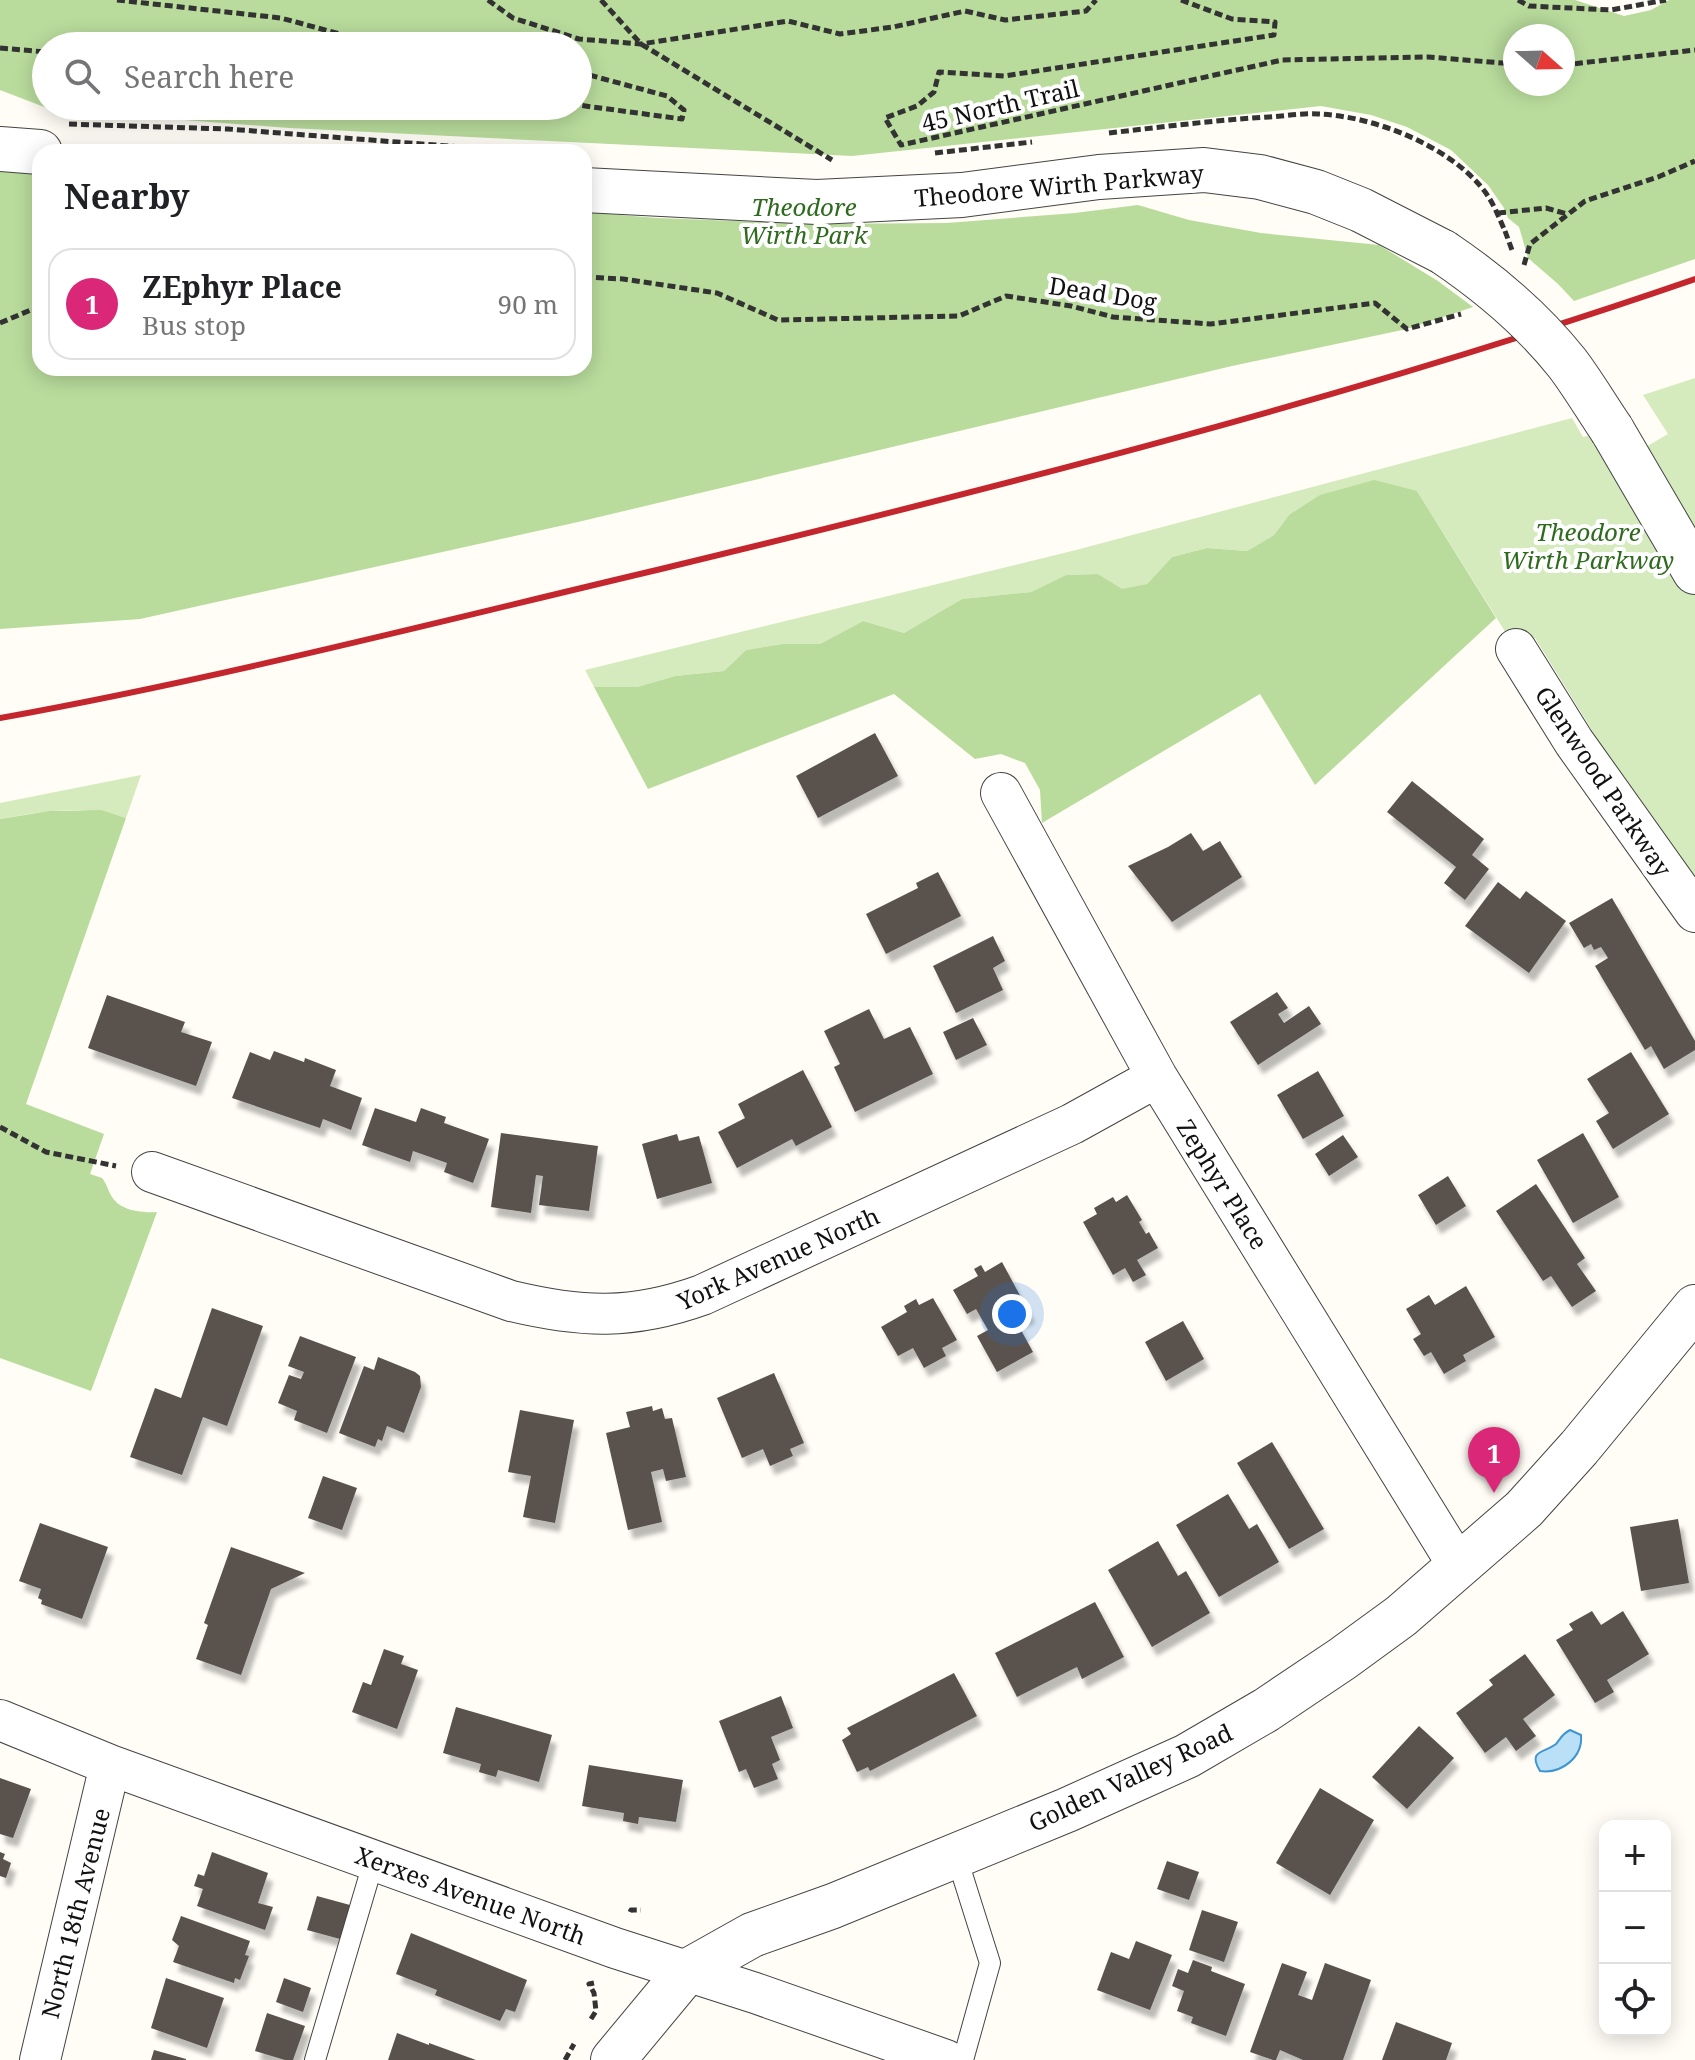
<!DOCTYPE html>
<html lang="en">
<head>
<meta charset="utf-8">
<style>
	body { margin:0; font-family:"Noto Serif",serif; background:#f6f6f6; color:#202124 }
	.controls { position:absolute; right:24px; bottom:24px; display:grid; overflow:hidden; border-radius:16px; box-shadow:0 4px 20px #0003 }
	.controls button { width:72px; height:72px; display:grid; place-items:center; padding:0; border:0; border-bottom:2px solid #e0e0e0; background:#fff; color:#202124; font:40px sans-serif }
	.compass { position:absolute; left:1503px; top:24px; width:72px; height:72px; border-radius:50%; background:#fff; box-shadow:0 4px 20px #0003; rotate:110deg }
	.you { position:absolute; left:1012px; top:1314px; width:28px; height:28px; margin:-20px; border:6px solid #fff; border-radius:50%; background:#1a73e8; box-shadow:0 0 0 12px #1a73e833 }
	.badge { display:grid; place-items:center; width:52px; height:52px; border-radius:50%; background:#db2777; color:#fff; font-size:26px; font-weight:700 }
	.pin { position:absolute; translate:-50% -66px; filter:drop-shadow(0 2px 4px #0008) }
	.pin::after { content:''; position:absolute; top:42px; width:28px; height:24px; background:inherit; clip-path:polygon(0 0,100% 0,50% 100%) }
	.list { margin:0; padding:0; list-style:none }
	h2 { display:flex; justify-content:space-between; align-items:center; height:104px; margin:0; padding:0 32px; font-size:34px }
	h2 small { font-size:26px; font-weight:400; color:#757577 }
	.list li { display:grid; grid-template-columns:52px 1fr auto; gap:24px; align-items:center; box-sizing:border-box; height:112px; margin:0 16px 16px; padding:0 16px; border:2px solid #e0e0e0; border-radius:24px }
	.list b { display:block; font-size:30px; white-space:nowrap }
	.list p { margin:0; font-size:26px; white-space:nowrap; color:#757577 }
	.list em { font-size:26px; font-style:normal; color:#757577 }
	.icon { flex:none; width:44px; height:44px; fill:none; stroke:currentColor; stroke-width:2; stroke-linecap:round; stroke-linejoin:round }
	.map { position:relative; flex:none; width:1695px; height:2060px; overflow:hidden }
	.search { position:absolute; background:#fff; box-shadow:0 4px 20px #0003; left:32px; top:32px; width:560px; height:88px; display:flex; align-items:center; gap:20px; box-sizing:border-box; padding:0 28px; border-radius:44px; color:#757577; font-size:30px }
	.panel { position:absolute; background:#fff; box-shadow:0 4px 20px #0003; left:32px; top:144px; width:560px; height:232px; border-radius:24px }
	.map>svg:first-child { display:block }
</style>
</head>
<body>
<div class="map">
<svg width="1695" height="2060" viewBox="0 0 1695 2060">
	<defs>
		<filter id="shadow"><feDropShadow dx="5" dy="9" stdDeviation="2" flood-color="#0004"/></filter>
	</defs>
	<rect width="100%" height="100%" fill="#fffdf5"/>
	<!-- green -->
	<path fill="#d5ebbd" d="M1695 378V882L1632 795 1535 638 1516 649 1417 491 1289 515 1274 535 1247 551 1207 548 1172 557 1147 584 1122 590 1098 574 1066 575 1031 592 962 599 904 633 863 621 820 644H782L746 650 724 671 675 676 637 687H594L585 670 1076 550 1572 418 1583 437 1630 425 1644 448 1668 434 1643 395Z
		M141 775 126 818C82 804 45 811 0 819V803Z"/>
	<!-- forest -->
	<path fill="#b9dc9c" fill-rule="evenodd" d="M0 0H1575L1624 16 1651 10 1669 0H1695V259L1574 301 1558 284 1528 258 1519 227 1508 218 1504 208 1488 185 1451 150 1407 127 1371 115 1321 106 852 156 289 128 52 110 0 90ZM1563 36V84H1515V36ZM578 46V106H46V46Z
		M0 171 40 172V368H584V212L657 218 813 224 947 223 1075 213 1138 205 1189 220 1261 233 1379 245 1438 281 1473 307 1407 329 1232 366 578 522 140 619 0 629Z
		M1374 480 1417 491 1496 618 1315 785 1260 694 1042 823 1040 790 1025 763 1001 754 975 759 894 694 648 789 594 687H637L675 676 724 671 746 650 782 644H820L863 621 904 633 962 599 1031 592 1066 575 1098 574 1122 589 1147 584 1172 557 1207 548 1247 551 1274 535 1289 515 1320 495Z
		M101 810 126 818 26 1104 104 1134 90 1174 102 1178C107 1184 108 1191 112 1197 121 1211 142 1213 157 1212L91 1391 0 1358V819L49 811Z"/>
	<!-- water -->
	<path fill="#b9e0f7" stroke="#3f96cf" stroke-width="2" d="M1570 1730 1581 1735C1583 1757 1562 1774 1540 1771 1527 1750 1545 1753 1556 1744 1561 1738 1562 1734 1570 1730Z"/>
	<!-- building -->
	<path fill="#5a524d" filter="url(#shadow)" d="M875 733 898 776 818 818 796 776Z
		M1412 781 1484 839 1472 855 1489 869 1465 900 1444 883 1456 867 1387 812Z
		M1191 833 1203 851 1220 841 1242 877 1172 922 1128 866 1168 847Z
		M938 872 961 916 886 954 866 914 918 888 916 883Z
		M1498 882 1520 899 1526 891 1566 921 1529 973 1465 926Z
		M1612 898 1695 1041V1050L1664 1069 1651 1046 1645 1050 1595 966 1608 958 1601 947 1594 950 1591 944 1584 948 1569 923Z
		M993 936 1005 961 993 968 1003 990 956 1013 933 966Z
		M1277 992 1288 1008 1278 1014 1284 1023 1309 1006 1321 1024 1258 1065 1230 1022Z
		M107 995 185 1022 181 1032 212 1042 196 1086 88 1048Z
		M869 1009 884 1039 910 1027 933 1074 855 1112 834 1067 840 1064 824 1031Z
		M973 1018 987 1045 956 1060 943 1032Z
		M274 1051 304 1062 305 1058 336 1070 330 1086 362 1098 351 1130 323 1119 320 1128 232 1098 250 1052 270 1060Z
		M1631 1052 1669 1114 1613 1149 1596 1121 1609 1113 1587 1079Z
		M803 1070 832 1127 796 1146 792 1139 737 1168 718 1132 745 1118 738 1104Z
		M1318 1071 1344 1116 1303 1139 1277 1095Z
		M375 1108 416 1122 421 1108 446 1117 444 1123 489 1139 473 1183 444 1172 447 1163 413 1151 410 1162 362 1145Z
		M501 1133 598 1146 589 1211 539 1205 543 1176 536 1175 531 1213 491 1207Z
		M1583 1133 1619 1197 1573 1223 1537 1160Z
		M677 1134 679 1141 699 1136 712 1183 657 1199 642 1144Z
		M1343 1135 1358 1157 1329 1176 1315 1154Z
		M1448 1176 1466 1206 1436 1225 1418 1195Z
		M1536 1184 1585 1258 1577 1264 1596 1291 1572 1307 1551 1276 1543 1281 1496 1211Z
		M1127 1195 1142 1220 1139 1222 1146 1234 1149 1232 1158 1248 1137 1260 1146 1275 1133 1282 1125 1268 1113 1275 1083 1222 1097 1214 1094 1208 1113 1197 1116 1202Z
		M1002 1262 1030 1314 1016 1321 1033 1352 997 1372 977 1336 988 1330 976 1309 967 1314 953 1290 978 1276 974 1269 981 1265 985 1272Z
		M1466 1286 1495 1337 1463 1355 1466 1361 1444 1374 1431 1352 1424 1356 1413 1339 1421 1334 1406 1309 1429 1295 1435 1305Z
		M933 1298 957 1340 942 1348 946 1356 924 1368 913 1348 898 1356 881 1327 907 1312 904 1306 916 1299 919 1305Z
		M212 1308 263 1326 227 1426 203 1417 182 1475 130 1457 155 1388 181 1398Z
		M1183 1321 1204 1359 1166 1381 1145 1342Z
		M300 1336 356 1357 327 1433 294 1420 297 1411 278 1403 289 1375 301 1379 304 1372 288 1366Z
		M378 1357 415 1372 420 1376 421 1387 404 1433 387 1426 382 1441 378 1439 375 1447 339 1433 364 1366 374 1370Z
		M774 1373 804 1443 790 1449 793 1456 770 1466 763 1449 742 1458 717 1398Z
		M652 1406 653 1411 662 1408 665 1419 672 1418 686 1477 666 1481 663 1469 651 1472 662 1522 628 1530 606 1433 630 1427 626 1412Z
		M520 1410 574 1420 555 1523 523 1517 531 1476 508 1472Z
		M1272 1442 1324 1529 1289 1549 1237 1463Z
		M323 1476 357 1488 342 1530 308 1518Z
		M1228 1494 1249 1529 1257 1524 1279 1562 1219 1597 1176 1525Z
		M1678 1519 1689 1583 1641 1591 1630 1527Z
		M40 1523 108 1547 82 1619 41 1604 42 1600 38 1598 41 1589 19 1581Z
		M1158 1541 1178 1576 1186 1571 1210 1613 1152 1647 1108 1570Z
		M231 1547 305 1573 271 1589 241 1675 196 1659 208 1625 204 1623Z
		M1095 1602 1124 1657 1082 1679 1077 1667 1017 1697 995 1653Z
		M1592 1611 1601 1625 1623 1611 1649 1654 1607 1680 1614 1692 1595 1703 1556 1640 1573 1630 1569 1624Z
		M384 1649 404 1656 401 1664 418 1670 397 1729 352 1712 363 1682 371 1685Z
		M1525 1654 1555 1695 1523 1719 1536 1736 1516 1751 1506 1737 1485 1753 1456 1713 1493 1685 1489 1680Z
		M954 1673 977 1716 870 1771 868 1767 857 1772 842 1740 851 1734 847 1728Z
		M781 1696 793 1728 771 1737 780 1760 772 1764 778 1779 754 1788 746 1769 739 1772 719 1721Z
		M456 1707 552 1735 539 1782 498 1770 496 1777 479 1772 481 1764 443 1753Z
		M1419 1726 1454 1758 1407 1809 1372 1777Z
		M589 1765 683 1780 676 1822 639 1817 638 1824 623 1821 624 1813 582 1806Z
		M0 1778 31 1789 13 1838 0 1834Z
		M1320 1788 1374 1820 1330 1895 1276 1863Z
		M0 1852 5 1854 3 1859 11 1863 6 1878 0 1876Z
		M212 1852 268 1873 258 1903 273 1907 265 1930 197 1906 203 1889 194 1886 198 1874 204 1876Z
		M1167 1861 1199 1872 1189 1900 1157 1889Z
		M317 1896 350 1905 340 1939 307 1930Z
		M1202 1910 1238 1922 1224 1962 1189 1950Z
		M181 1916 250 1941 245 1955 249 1956 240 1980 235 1978 234 1983 173 1962 179 1946 172 1940Z
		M411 1933 527 1980 515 2012 506 2009 500 2021 435 1995 437 1990 396 1974Z
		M1136 1941 1172 1955 1150 2010 1097 1990 1111 1952 1129 1959Z
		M1193 1960 1212 1967 1211 1971 1245 1984 1226 2036 1191 2023 1193 2017 1177 2011 1184 1991 1172 1986 1178 1969 1188 1973Z
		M1282 1963 1307 1972 1298 1995 1312 2000 1325 1963 1371 1980 1343 2060H1303L1280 2050 1276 2060H1273L1250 2052Z
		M166 1978 224 1998 207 2048 151 2028Z
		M284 1978 311 1988 303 2012 276 2002Z
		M267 2013 305 2026 293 2060H285L255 2051Z
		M1396 2022 1452 2043 1446 2060H1382Z
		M397 2033 429 2045V2043L476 2060H388Z
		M154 2050 186 2059V2060H151Z"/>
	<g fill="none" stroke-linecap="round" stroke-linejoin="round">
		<defs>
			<path id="service" d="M956 1855 990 1963 963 2060
				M315 2060 374 1860"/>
			<path id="minor" d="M1516 649 1574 742 1695 912
				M1001 793 1157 1077 1459 1567
				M152 1172 511 1301C582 1318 632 1320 702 1295L1072 1124 1157 1077
				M0 1720 110 1765 615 1948 755 1993 946 2060
				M40 2060 110 1765"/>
			<path id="tertiary" d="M0 149 40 152
				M584 190 817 202 962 195 1099 177 1204 170 1260 177 1316 192 1361 210 1443 252
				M1612 430 1695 572
				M613 2060 686 1972 752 1935 833 1906 1067 1810 1187 1756 1266 1710 1342 1659 1401 1616 1524 1509 1579 1448 1695 1307"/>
		</defs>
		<!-- service casing -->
		<use href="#service" stroke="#444" stroke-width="22"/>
		<!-- minor casing -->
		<use href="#minor" stroke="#444" stroke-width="42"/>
		<!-- tertiary casing -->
		<use href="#tertiary" stroke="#444" stroke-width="46"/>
		<!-- path -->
		<path stroke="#333" stroke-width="5" stroke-dasharray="8 4" stroke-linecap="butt" d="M117 0 281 18 384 46
			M488 0 513 18 579 39 641 44 788 21 840 34 893 27 965 11 1005 20 1086 11 1096 0
			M601 0 641 44 832 160
			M1181 0 1232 19 1275 22 1274 35 1004 76 939 72 934 92 917 106 885 118 901 145 1282 60 1428 57 1515 64
			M1518 0 1529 6 1611 10 1666 0
			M0 48 46 52
			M1563 65 1695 50
			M578 72 667 96 684 110 682 119 578 105
			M69 124 228 129 461 147 570 152
			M1109 133C1162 127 1215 120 1269 117 1285 116 1302 113 1318 114 1373 116 1447 145 1482 188 1493 201 1498 216 1505 231
			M935 153 1032 142
			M1498 213 1546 208 1567 214
			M1524 265 1530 244 1585 201 1658 177 1695 161
			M584 277 623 279 717 293 778 320 959 316 1006 296 1071 306 1113 317 1211 324 1375 303 1407 329 1461 314
			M0 323 40 306
			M0 1127 46 1152 116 1166
			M630 1912 631 1910H641
			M591 2019 596 2011 594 1993 589 1984 594 1983
			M565 2060 574 2044"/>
		<!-- service -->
		<use href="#service" stroke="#fff" stroke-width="20"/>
		<!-- minor -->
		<use href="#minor" stroke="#fff" stroke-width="40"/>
		<!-- tertiary -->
		<use href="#tertiary" stroke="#fff" stroke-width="44"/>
		<!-- rail -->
		<path stroke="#c4262e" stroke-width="6" d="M0 718C222 678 441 621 661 569 1009 485 1356 396 1695 279"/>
		<defs>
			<path id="tertiary-bridge" d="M1443 252C1489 283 1532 319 1567 363 1583 384 1597 408 1612 430"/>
		</defs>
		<!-- tertiary-bridge casing -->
		<use href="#tertiary-bridge" stroke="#444" stroke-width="46" stroke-linecap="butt"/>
		<!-- path-bridge -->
		<path stroke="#333" stroke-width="5" stroke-dasharray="8 4" stroke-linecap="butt" d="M1505 231 1512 250"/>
		<!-- tertiary-bridge -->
		<use href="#tertiary-bridge" stroke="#fff" stroke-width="44"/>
	</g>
	<g text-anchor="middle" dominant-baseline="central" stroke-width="8" stroke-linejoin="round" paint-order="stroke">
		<!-- street labels -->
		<g font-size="24" fill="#111" stroke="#fff">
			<text transform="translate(1000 105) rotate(-13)">45 North Trail</text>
			<text transform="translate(1059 185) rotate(-5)">Theodore Wirth Parkway</text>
			<text transform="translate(1103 293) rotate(9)">Dead Dog</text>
			<text transform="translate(1604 781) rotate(56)">Glenwood Parkway</text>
			<text transform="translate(1223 1184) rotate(58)">Zephyr Place</text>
			<text transform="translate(778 1258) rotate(-24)">York Avenue North</text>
			<text transform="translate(1130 1777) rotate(-25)">Golden Valley Road</text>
			<text transform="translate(471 1895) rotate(20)">Xerxes Avenue North</text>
			<text transform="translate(75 1913) rotate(-76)">North 18th Avenue</text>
		</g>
		<!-- park labels -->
		<g font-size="24" font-style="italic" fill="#2f6b1f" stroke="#fff">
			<text x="804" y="206">Theodore<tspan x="804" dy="28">Wirth Park</tspan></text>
			<text x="1588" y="531">Theodore<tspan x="1588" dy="28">Wirth Parkway</tspan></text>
		</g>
	</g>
</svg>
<div class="controls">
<button>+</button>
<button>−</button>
<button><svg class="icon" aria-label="locate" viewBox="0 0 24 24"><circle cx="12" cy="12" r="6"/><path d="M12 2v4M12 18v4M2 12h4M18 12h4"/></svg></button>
</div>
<svg class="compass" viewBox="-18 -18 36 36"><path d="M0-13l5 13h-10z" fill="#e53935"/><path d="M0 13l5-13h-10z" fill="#757577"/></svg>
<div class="you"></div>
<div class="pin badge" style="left:1494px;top:1493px">1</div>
<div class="search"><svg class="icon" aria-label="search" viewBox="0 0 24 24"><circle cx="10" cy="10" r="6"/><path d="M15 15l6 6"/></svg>Search here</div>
<section class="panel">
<h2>Nearby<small></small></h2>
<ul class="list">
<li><span class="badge">1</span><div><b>ZEphyr Place</b><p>Bus stop</p></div><em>90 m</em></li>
</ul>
</section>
</div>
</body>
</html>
